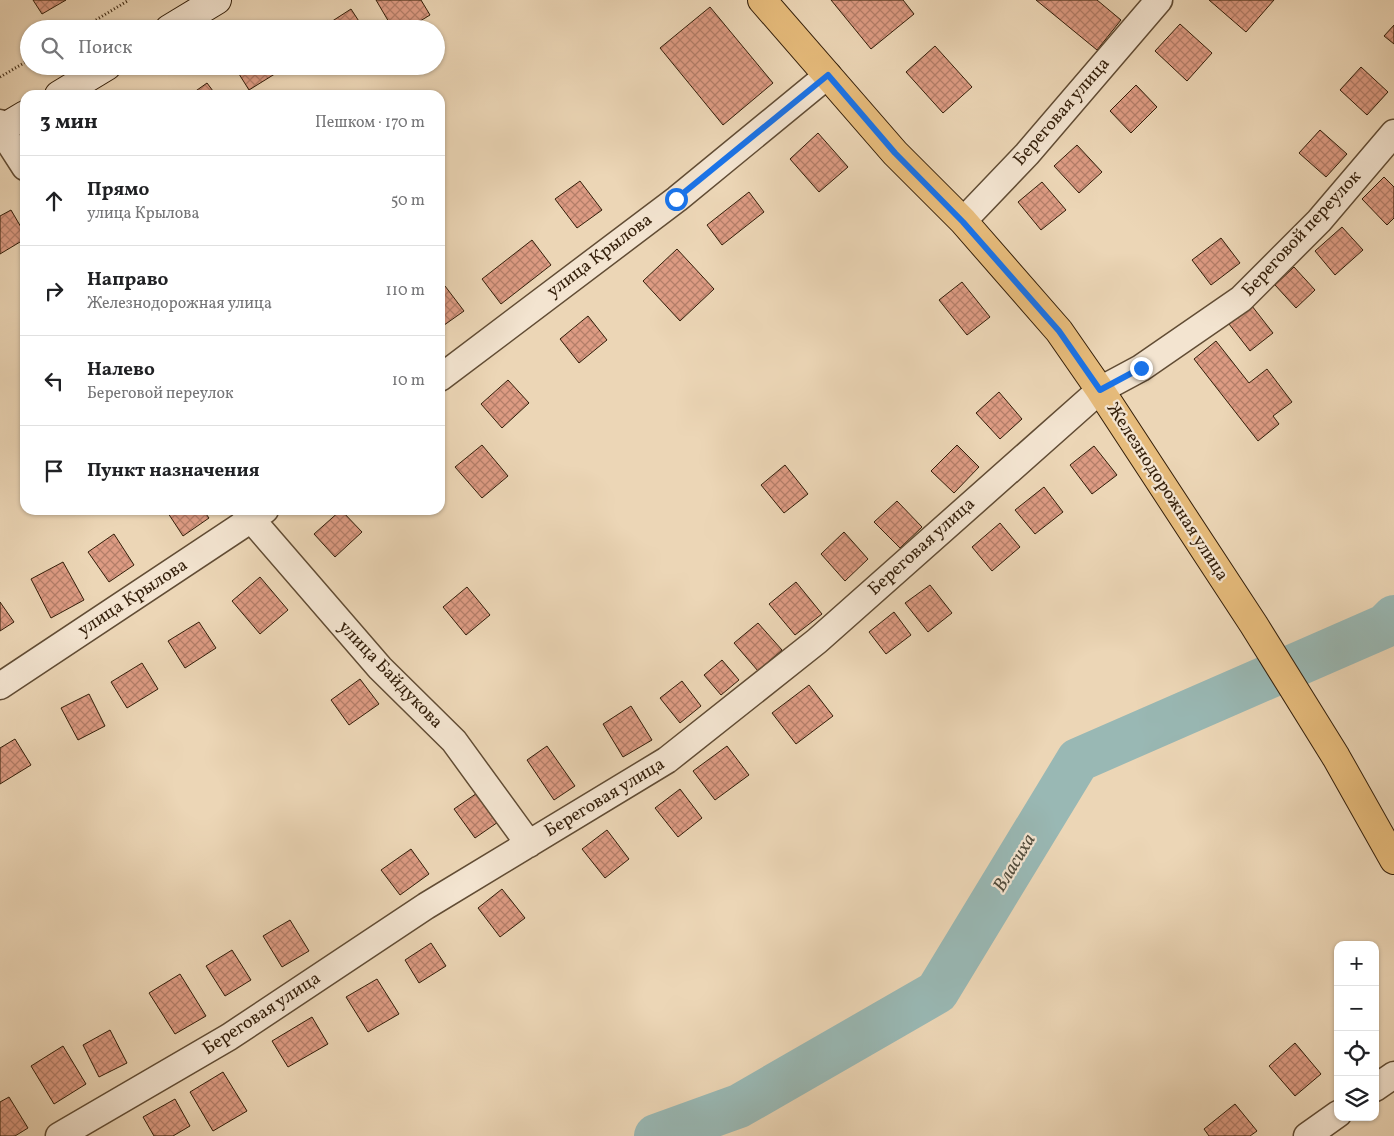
<!DOCTYPE html>
<html lang="ru">
<head>
<meta charset="utf-8">
<style>
	body { margin:0; font-family:Vollkorn,serif; background:#f2f2f2; color:#202124 }
	.controls { position:absolute; right:15px; bottom:15px; display:grid; overflow:hidden; border-radius:10px; box-shadow:0 1px 4px #0004 }
	.controls button { width:45px; height:45px; display:grid; place-items:center; padding:0; border:0; border-bottom:1px solid #e0e0e0; background:#fff; color:#202124; font:25px sans-serif }
	.stop { position:absolute; width:15px; height:15px; margin:-11px; border:4px solid #1a73e8; border-radius:50%; background:#fff }
	.stop.end { background:#1a73e8; border-color:#fff; box-shadow:0 1px 5px #0008 }
	.list { margin:0; padding:0; list-style:none }
	h2 { display:flex; justify-content:space-between; align-items:center; height:65px; margin:0; padding:0 20px; font-size:21px }
	h2 small { font-size:16px; font-weight:400; color:#757577 }
	.list li { display:grid; grid-template-columns:32px 1fr auto; gap:15px; align-items:center; box-sizing:border-box; height:90px; padding:0 20px; border-top:1px solid #e0e0e0 }
	.list b { display:block; font-size:19px; white-space:nowrap }
	.list p { margin:0; font-size:16px; white-space:nowrap; color:#757577 }
	.list em { font-size:16px; font-style:normal; color:#757577 }
	.icon { flex:none; width:28px; height:28px; fill:none; stroke:currentColor; stroke-width:2; stroke-linecap:round; stroke-linejoin:round }
	.map { position:relative; flex:none; width:1394px; height:1136px; overflow:hidden }
	.search { position:absolute; background:#fff; box-shadow:0 1px 4px #0004; left:20px; top:20px; width:425px; height:55px; display:flex; align-items:center; gap:12px; box-sizing:border-box; padding:0 18px; border-radius:28px; color:#757577; font-size:19px }
	.panel { position:absolute; background:#fff; box-shadow:0 1px 4px #0004; left:20px; top:90px; width:425px; height:425px; border-radius:15px }
	.map>svg:first-child { display:block }
</style>
</head>
<body>
<div class="map">
<svg width="1394" height="1136" viewBox="0 0 1394 1136">
	<defs>
		<pattern id="building-cross-hatch" width="8" height="8" patternUnits="userSpaceOnUse" patternTransform="scale(1.25)"><rect width="8" height="8" fill="#dd9b83"/><path d="M0 0l8 8M0 8l8-8" fill="none" stroke="#b47e69"/></pattern>
	</defs>
	<rect width="100%" height="100%" fill="#ecd6b6"/>
	<filter id="stains"><feTurbulence type="fractalNoise" baseFrequency=".004" numOctaves="4"/><feColorMatrix values="0 0 0 0 .2 0 0 0 0 .09 0 0 0 0 .02 0 0 0 .5 -.17"/></filter>
	<radialGradient id="worn" r=".72"><stop offset=".6" stop-color="#630" stop-opacity="0"/><stop offset="1" stop-color="#630" stop-opacity=".3"/></radialGradient>
	<g fill="none" stroke-linecap="round" stroke-linejoin="round">
		<!-- river -->
		<path stroke="#99b8b4" stroke-width="44" d="M656 1136 739 1106 937 992 1078 760 1385 626 1394 617"/>
	</g>
	<!-- building -->
	<path fill="url(#building-cross-hatch)" stroke="#331e09" d="M33 0H66L42 14Z
		M376 0H421L430 15 407 29H393Z
		M831 0H903L914 14 871 49Z
		M1036 0H1097L1121 20 1097 50Z
		M1209 0H1274L1246 32Z
		M710 7 773 83 723 125 660 48Z
		M351 9 364 29H320Z
		M1180 24 1212 53 1187 81 1155 51Z
		M1394 25V44L1384 36Z
		M935 46 972 87 943 113 906 72Z
		M234 66H285L286 67 249 90Z
		M1361 67 1388 92 1367 115 1340 90Z
		M207 83 216 95H190Z
		M1136 85 1157 107 1131 133 1110 111Z
		M1320 130 1347 154 1326 177 1299 153Z
		M818 133 848 167 819 192 790 159Z
		M1077 145 1102 172 1079 193 1054 166Z
		M1384 177 1394 187V218L1387 225 1362 199Z
		M580 181 602 210 577 228 555 199Z
		M1042 182 1066 210 1041 230 1018 202Z
		M749 192 764 212 722 245 707 225Z
		M11 210 25 234V239L0 254V216Z
		M1342 227 1363 250 1335 275 1315 251Z
		M1221 238 1240 263 1211 285 1192 260Z
		M532 240 551 265 501 304 482 279Z
		M677 249 714 289 680 321 643 281Z
		M1294 267 1315 290 1296 308 1275 285Z
		M962 282 990 317 967 335 939 300Z
		M445 286 464 311 440 328V290Z
		M1252 306 1273 333 1250 351 1229 324Z
		M588 316 607 340 579 363 560 339Z
		M1216 341 1249 383 1267 369 1292 402 1273 416 1279 424 1258 441 1194 359Z
		M508 380 529 403 502 428 481 404Z
		M999 392 1022 419 1000 439 976 413Z
		M482 445 508 476 482 498 455 467Z
		M957 445 979 467 954 493 931 471Z
		M1094 446 1117 475 1092 494 1070 465Z
		M785 465 808 494 784 513 761 485Z
		M1044 487 1063 512 1035 534 1015 510Z
		M897 501 922 527 900 548 874 522Z
		M166 510H203L209 518 183 536Z
		M341 510 362 532 335 557 314 534Z
		M1000 523 1020 547 992 571 972 547Z
		M844 532 868 559 845 581 821 554Z
		M114 534 134 565 109 582 88 552Z
		M63 562 84 600 51 618 31 579Z
		M260 577 288 610 260 634 232 601Z
		M796 582 822 614 795 635 769 604Z
		M930 585 952 613 928 632 905 603Z
		M467 587 490 615 466 635 443 607Z
		M0 602 14 622 0 631Z
		M894 612 911 635 886 654 869 632Z
		M199 622 216 648 185 668 168 641Z
		M758 623 782 650 758 671 734 643Z
		M722 660 739 680 721 695 704 675Z
		M142 663 158 689 127 708 111 682Z
		M360 679 379 704 349 725 331 700Z
		M682 681 701 706 680 723 660 698Z
		M809 685 833 716 796 744 772 713Z
		M89 694 105 726 78 740 61 708Z
		M631 706 652 740 623 757 603 724Z
		M15 739 31 765 0 784V748Z
		M547 746 575 786 554 800 527 760Z
		M727 746 749 775 715 800 693 771Z
		M680 789 702 818 678 837 655 808Z
		M480 791 501 820 475 838 454 809Z
		M607 830 629 859 605 878 582 849Z
		M411 849 429 874 400 895 381 870Z
		M502 889 525 918 500 937 478 908Z
		M290 920 309 951 282 967 263 936Z
		M431 943 446 966 419 983 405 960Z
		M232 950 251 980 225 996 206 966Z
		M180 974 206 1016 175 1034 149 993Z
		M377 979 399 1014 368 1032 346 997Z
		M312 1017 328 1044 288 1067 272 1041Z
		M110 1030 127 1063 99 1077 83 1045Z
		M1295 1043 1321 1074 1295 1096 1269 1066Z
		M63 1046 86 1084 54 1104 31 1066Z
		M223 1072 247 1111 213 1131 190 1092Z
		M9 1097 28 1128 15 1136H0V1102Z
		M175 1099 190 1126 173 1136H154L143 1117Z
		M1235 1104 1257 1131 1250 1136H1209L1204 1129Z"/>
	<g fill="none" stroke-linecap="round" stroke-linejoin="round">
		<defs>
			<path id="street" d="M0 123 1 130 25 167
				M963 221 1027 154 1159 0
				M440 378 677 199 828 75
				M245 510 252 520 380 668 454 741 529 844
				M0 686 265 510
				M1375 1088 1394 1075
				M59 1136 229 1037 426 906 667 760 817 641 1100 390 1141 368 1241 299 1319 221 1394 133
				M1307 1136 1338 1114"/>
			<path id="secondary" d="M169 29 217 0
				M59 95 107 66
				M0 130 25 115"/>
			<path id="primary" d="M762 0 895 153 963 221 1059 331 1100 390 1254 625 1336 757 1394 860"/>
		</defs>
		<!-- street casing -->
		<use href="#street" stroke="#614c34" stroke-width="29"/>
		<!-- secondary casing -->
		<use href="#secondary" stroke="#331e09" stroke-width="30"/>
		<!-- primary casing -->
		<use href="#primary" stroke="#331e09" stroke-width="30"/>
		<!-- path -->
		<path stroke="#331e09" stroke-width="3" stroke-dasharray="1 2.5" stroke-linecap="butt" d="M81 29 129 0
			M0 77 29 60"/>
		<!-- street -->
		<use href="#street" stroke="#f3e4d0" stroke-width="26"/>
		<!-- secondary -->
		<use href="#secondary" stroke="#f3e4d0" stroke-width="28"/>
		<!-- primary -->
		<use href="#primary" stroke="#e6bb7b" stroke-width="28"/>
	</g>
	<g fill="none" stroke-linecap="round" stroke-linejoin="round">
		<!-- route -->
		<path stroke="#1a73e8" stroke-width="6" d="M676 199 828 75 895 153 963 222 1059 331 1100 390 1141 368"/>
	</g>
	<g text-anchor="middle" dominant-baseline="central" stroke-width="4.5" stroke-linejoin="round" paint-order="stroke">
		<!-- street labels -->
		<g font-size="18" fill="#331e09" stroke="#f3e4d0">
			<text transform="translate(1062 112) rotate(-49)">Береговая улица</text>
			<text transform="translate(1302 234) rotate(-47)">Береговой переулок</text>
			<text transform="translate(600 256) rotate(-37)">улица Крылова</text>
			<text transform="translate(1167 492) rotate(57)">Железнодорожная улица</text>
			<text transform="translate(922 547) rotate(-42)">Береговая улица</text>
			<text transform="translate(133 598) rotate(-33)">улица Крылова</text>
			<text transform="translate(390 675) rotate(46)">улица Байдукова</text>
			<text transform="translate(605 798) rotate(-31)">Береговая улица</text>
			<text transform="translate(262 1014) rotate(-33)">Береговая улица</text>
		</g>
		<!-- water labels -->
		<g font-size="19" font-style="italic" fill="#524c3c" stroke="#f3e4d0">
			<text transform="translate(1015 863) rotate(-59)">Власиха</text>
		</g>
	</g>
	<rect width="100%" height="100%" filter="url(#stains)"/>
	<rect width="100%" height="100%" fill="url(#worn)"/>
</svg>
<div class="controls">
<button>+</button>
<button>−</button>
<button><svg class="icon" aria-label="locate" viewBox="0 0 24 24"><circle cx="12" cy="12" r="6"/><path d="M12 2v4M12 18v4M2 12h4M18 12h4"/></svg></button>
<button><svg class="icon" aria-label="layers" viewBox="0 0 24 24"><path d="M12 4l9 5-9 5-9-5zM3 14l9 5 9-5"/></svg></button>
</div>
<div class="stop" style="left:676px;top:199px"></div>
<div class="stop end" style="left:1141px;top:368px"></div>
<div class="search"><svg class="icon" aria-label="search" viewBox="0 0 24 24"><circle cx="10" cy="10" r="6"/><path d="M15 15l6 6"/></svg>Поиск</div>
<section class="panel">
<h2>3 мин<small>Пешком · 170 m</small></h2>
<ul class="list">
<li><svg class="icon" aria-label="ahead" viewBox="0 0 24 24"><path d="M12 20V5M6 11l6-6 6 6"/></svg><div><b>Прямо</b><p>улица Крылова</p></div><em>50 m</em></li>
<li><svg class="icon" aria-label="right" viewBox="0 0 24 24"><path d="M7 20v-9h11M14 6l5 5-5 5"/></svg><div><b>Направо</b><p>Железнодорожная улица</p></div><em>110 m</em></li>
<li><svg class="icon" aria-label="left" viewBox="0 0 24 24"><path d="M17 20v-9H6M10 6l-5 5 5 5"/></svg><div><b>Налево</b><p>Береговой переулок</p></div><em>10 m</em></li>
<li><svg class="icon" aria-label="arrive" viewBox="0 0 24 24"><path d="M6 21V4h12l-3 4 3 4H6"/></svg><div><b>Пункт назначения</b></div></li>
</ul>
</section>
</div>
</body>
</html>
